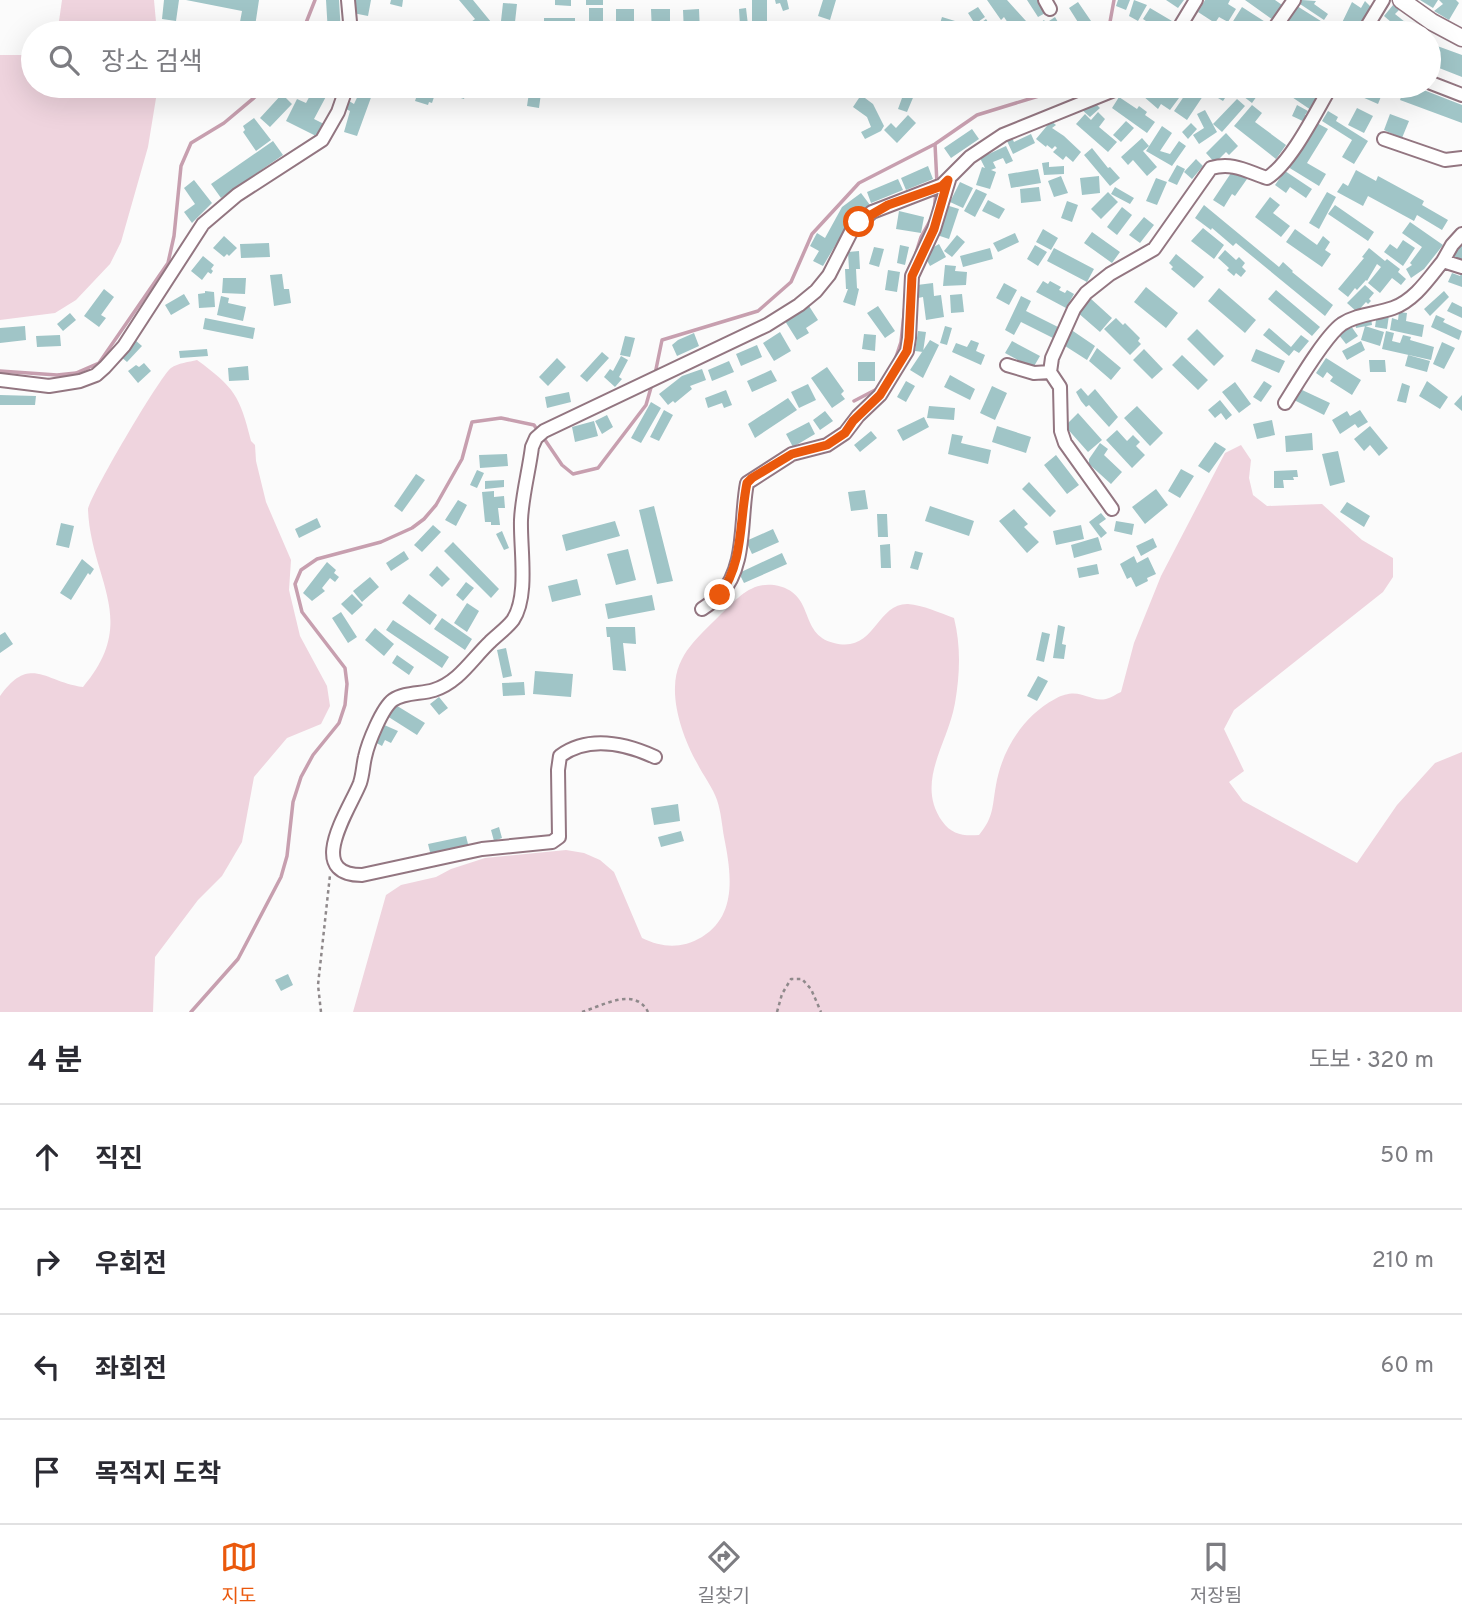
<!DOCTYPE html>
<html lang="ko">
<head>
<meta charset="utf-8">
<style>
	body { margin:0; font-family:Overpass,"Noto Sans KR",sans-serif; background:#f2f2f3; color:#2b2b33 }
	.stop { position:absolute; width:21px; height:21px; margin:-16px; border:5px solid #ea580c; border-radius:50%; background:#fff }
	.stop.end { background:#ea580c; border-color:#fff; box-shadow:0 2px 7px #0008 }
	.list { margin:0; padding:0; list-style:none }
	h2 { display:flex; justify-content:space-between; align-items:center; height:91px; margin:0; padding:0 28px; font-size:30px }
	h2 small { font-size:23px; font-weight:400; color:#7c7c81 }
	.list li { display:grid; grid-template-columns:46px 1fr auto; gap:21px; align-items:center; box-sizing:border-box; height:105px; padding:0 28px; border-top:2px solid #e1e1e2 }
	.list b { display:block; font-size:26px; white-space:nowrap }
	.list em { font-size:23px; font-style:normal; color:#7c7c81 }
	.icon { flex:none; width:38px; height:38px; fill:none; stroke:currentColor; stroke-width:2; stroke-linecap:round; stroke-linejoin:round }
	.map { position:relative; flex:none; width:1462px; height:1012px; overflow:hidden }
	.search { position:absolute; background:#fff; box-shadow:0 7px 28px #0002; left:21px; right:21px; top:21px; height:77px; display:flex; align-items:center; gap:18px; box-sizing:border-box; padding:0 24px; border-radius:38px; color:#7c7c81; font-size:26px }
	.sheet { height:511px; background:#fff }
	nav { display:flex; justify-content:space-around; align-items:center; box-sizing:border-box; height:98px; border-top:2px solid #e1e1e2; background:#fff; font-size:19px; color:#7c7c81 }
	nav a { display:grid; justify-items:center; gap:4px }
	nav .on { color:#ea580c }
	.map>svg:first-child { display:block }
</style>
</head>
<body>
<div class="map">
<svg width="1462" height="1012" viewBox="0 0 1462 1012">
	<rect width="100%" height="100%" fill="#fbfbfb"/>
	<!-- green -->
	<path fill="#efd4de" d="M62 0H154L157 33H54L59 21Z
		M33 51V86H158L148 147 121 242 110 264 76 300 55 313 0 320V55H24Z
		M197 360C234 387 240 396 251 441L255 445 256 461 266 502 291 560 289 590 300 636 327 686 330 706 321 724 287 738 254 777 242 842 222 876 198 900 155 957 153 1012H0V696C30 654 45 682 83 687 140 620 91 580 88 510 88 499 160 376 171 368 178 363 189 362 197 360Z
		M1241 445 1251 460 1249 478 1253 495 1267 506 1322 504 1362 540 1393 558V577L1383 592 1234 710 1224 729 1244 771 1229 782 1243 801 1357 863 1397 805 1435 763 1462 752V1012H353L386 895 401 885 436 877 451 869 485 858 566 850 584 853 600 860 614 872 642 938C663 948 681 949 702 937 738 915 731 872 724 837 722 825 721 812 717 800 713 788 703 775 697 763 685 742 674 711 675 687 676 653 699 637 721 614 737 599 750 582 774 585 817 592 797 634 834 643 875 654 876 603 908 604 923 605 940 613 954 618 961 646 960 674 955 703 948 744 915 782 942 821 952 835 963 836 979 835 994 817 992 807 996 785 1002 750 1023 716 1055 699 1080 685 1089 703 1106 699 1111 698 1116 694 1121 692L1134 643 1161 576 1225 453Z"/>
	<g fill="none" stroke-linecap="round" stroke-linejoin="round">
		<!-- stream -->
		<path stroke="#c79faf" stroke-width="3.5" d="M302 33 315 0
			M1108 33 1114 0
			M935 144 937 184
			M934 212 936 191
			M916 253 921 237 931 219
			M894 363 901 342 905 305
			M0 371 57 375 76 373 99 363 168 263 174 236 181 166 191 143 224 123 268 86
			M655 374 662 340 758 311 791 282 812 234 859 183 935 144 977 115 1052 92 1061 86
			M854 401 877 389
			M543 437 562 465 573 474 598 468 646 405 652 384
			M191 1012 238 959 281 877 287 856 293 802 301 777 313 755 339 723 345 705 347 684 345 668 302 612 295 584 301 570 317 559 381 542 412 528 424 519 436 505 462 459 472 422 501 418 534 425 538 431"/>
	</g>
	<!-- building -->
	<path fill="#a0c5c7" d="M164 0H179L176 21 162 19Z
		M186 0H259L254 33H238L242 11Z
		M326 0H339L341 33H328Z
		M355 0H371L368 16 353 13Z
		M391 0H403L402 7 390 4Z
		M459 0H473L491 22 479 32 471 22 475 19Z
		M555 0H571V6L555 5Z
		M586 0H603V5H586Z
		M752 0H767V28H752Z
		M775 0H787L789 9 783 11 780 3 776 4Z
		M823 0H836L830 20 818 16Z
		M987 0H1007L1026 21 1023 23 1027 28 1020 33H1006L1002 27 1008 23 1004 17 1001 20Z
		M1027 0H1043L1049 11 1038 17Z
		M1118 0H1130L1126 10 1116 6Z
		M1134 0 1147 5 1138 21 1129 16Z
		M1166 0H1184L1178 8Z
		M1205 0H1230L1228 4 1236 9 1228 22 1219 17 1215 23 1198 12Z
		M1245 0H1275L1285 7 1273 20Z
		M1302 0 1316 1 1314 4 1328 14 1324 20 1300 4Z
		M1420 0H1438L1433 8Z
		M1439 0H1456L1459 3 1449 20 1434 11 1443 4Z
		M1365 1 1374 10 1366 26 1359 21 1353 30 1359 33H1324L1329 25 1338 31 1352 2 1361 8Z
		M1078 2 1091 21 1081 27 1069 8Z
		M503 3 517 4 514 31 500 30Z
		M1393 5 1399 10 1395 14 1410 26 1404 33H1400L1389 24 1391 22 1384 16Z
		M1297 6 1324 23 1317 33H1305L1287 21Z
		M978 7 985 17 975 24 968 13Z
		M1242 7 1270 25 1266 33H1241L1230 26Z
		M589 8H603V33H589Z
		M746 8 748 25 740 26 739 9Z
		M1150 8 1172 21 1164 33 1143 19Z
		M616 9H634V33H616Z
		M651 9H670V33H652Z
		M699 9 700 33H684L683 10Z
		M942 17 955 21 951 33H937Z
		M1055 17 1062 29 1069 25 1074 33H1049L1047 31 1043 33H1034L1032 29 1044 20 1046 23Z
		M544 18H575V32L544 31Z
		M986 19 992 28 998 25 1003 33H980L975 27Z
		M1135 21 1149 30 1154 33H1135L1130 29Z
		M1190 21 1209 33H1182Z
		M371 25 381 28 380 33H368Z
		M721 25 728 26 727 31 732 33H714L715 29 720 30Z
		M1378 25 1390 33H1373Z
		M1415 25 1423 32 1408 33Z
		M1429 43 1462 55V77L1429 64Z
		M315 86H337L334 91 330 89 314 119 324 124 318 137 286 121 297 99 306 103Z
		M420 86H434L432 90 436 91 432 103 429 102 428 105 415 101Z
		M453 86H468L464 99 451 95Z
		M530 86H542L539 108 527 106Z
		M860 86H886L883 95Z
		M897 86 915 93 907 112 898 109 902 98 893 94Z
		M1151 86H1169L1172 88 1170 91 1179 98 1170 110 1161 104 1158 109 1143 96Z
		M1191 86 1205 93 1187 120 1174 111Z
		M1198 86H1233L1223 101Z
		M1239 86H1249L1259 93 1252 103 1235 90Z
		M1263 86H1283L1277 95Z
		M1287 86H1309L1322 94 1311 110 1283 91Z
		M1336 86H1352L1345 98 1332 92Z
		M1356 86H1375L1384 89 1378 104 1353 93Z
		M1405 86H1417L1416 87 1462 105V123L1400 100Z
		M362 87 373 92 357 136 344 132 350 111 346 109 349 101 354 104Z
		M282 94 292 104 270 127 260 118Z
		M861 95 873 104 884 126 881 131 865 139 861 132 871 127 867 117 853 107Z
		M1119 97 1137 109 1139 106 1147 112 1145 115 1155 122 1147 133 1112 108Z
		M1237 99 1245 106 1222 132 1213 124Z
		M1093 101 1100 108 1090 117 1080 108Z
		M1252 105 1262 113 1255 122 1286 145 1276 159 1234 126Z
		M1297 105 1308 111 1305 115 1310 117 1307 123 1292 116Z
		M1357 108 1373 116 1364 133 1348 125Z
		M1205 110 1217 132 1199 144 1193 135 1204 128 1197 114Z
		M1328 111 1338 117 1336 121 1368 141 1354 164 1342 157 1352 140 1322 121Z
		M1098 112 1105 119 1099 127 1117 142 1108 152 1076 124 1085 114 1091 120Z
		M1390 114 1409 121 1402 138 1384 130Z
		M908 115 916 123 897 143 884 130 891 123 896 128Z
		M254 118 271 140 256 151 243 132 245 130 243 126Z
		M1051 121 1056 125 1052 128 1064 136 1081 152 1073 162 1066 156 1063 160 1053 152 1057 148 1055 146 1052 149 1047 145 1046 147 1036 139Z
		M1126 121 1134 128 1121 142 1113 135Z
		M1315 122 1328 129 1307 163 1326 174 1319 186 1288 167Z
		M1191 123 1197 129 1188 139 1182 132Z
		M1162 126 1172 133 1160 151 1170 154 1179 141 1186 146 1172 166 1146 151Z
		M972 129 979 139 951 158 944 148Z
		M1226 133 1238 146 1229 155 1226 152 1215 163 1206 153Z
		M1031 134 1035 143 1013 154 1007 141 1012 138 1014 142Z
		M1142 138 1149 146 1143 151 1157 167 1147 176 1133 160 1128 165 1121 157Z
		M273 141 283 155 221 198 211 184Z
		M1006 146 1013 161 1006 164 1003 158 993 162 996 168 991 170 996 172 990 189 976 185 982 167 985 168 980 158Z
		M1092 148 1108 168 1110 167 1120 178 1110 186 1084 155Z
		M1196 159 1203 166 1192 179 1184 172Z
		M1049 162V167L1064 166V174L1044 175 1042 163Z
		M1177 165 1185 169 1177 185 1168 181Z
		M928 166 933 179 906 190 901 178Z
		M1038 169 1041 183 1011 188 1008 174Z
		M1233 170 1247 179 1235 196 1232 194 1224 207 1213 200Z
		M1356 170 1376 181 1378 176 1424 201 1422 205 1448 220 1442 230 1417 215 1414 221 1368 196 1363 206 1337 192 1343 183 1348 186Z
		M1285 171 1312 189 1306 198 1290 187 1286 193 1275 185Z
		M1061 176 1068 193 1054 197 1048 181Z
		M1099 176 1100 193 1082 195 1080 178Z
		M1156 178 1167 182 1157 205 1146 201Z
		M898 179 903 190 871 203 867 192Z
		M194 180 212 203 192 223 184 212 195 204 184 188Z
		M960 182 973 188 963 208 950 202Z
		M1039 187 1041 201 1021 203 1020 189Z
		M1115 187 1134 198 1130 204 1111 194Z
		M976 189 987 194 975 217 964 211Z
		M1108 192 1118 202 1101 219 1091 209Z
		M1327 192 1336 197 1319 229 1309 223Z
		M861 193 870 205 851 219 823 266 813 261 819 251 810 246 817 233 825 238 842 207Z
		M1270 197 1280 205 1273 213 1290 226 1281 237 1255 217Z
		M988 200 1005 209 999 219 982 211Z
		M1067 201 1078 205 1072 222 1061 218Z
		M946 205 959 209 949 239 937 235Z
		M1204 205 1279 267 1283 262 1293 271 1292 272 1333 305 1325 316 1236 243 1233 246 1212 228 1211 230 1195 218Z
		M1335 205 1374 232 1368 241 1328 214Z
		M1122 207 1132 215 1117 235 1107 227Z
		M899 211 924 217 921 233 896 229Z
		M1144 217 1154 225 1140 243 1129 235Z
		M1410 222 1443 245 1424 269 1411 278 1406 269 1412 265 1410 263 1422 247 1402 233Z
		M1203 228 1224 245 1214 259 1191 241Z
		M1043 229 1058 238 1051 250 1036 242Z
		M1295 229 1317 245 1323 236 1330 242 1325 250 1331 254 1322 267 1286 242Z
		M1092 232 1120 252 1112 263 1084 243Z
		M1015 233 1019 242 998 252 993 243Z
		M957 235 965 242 952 257 944 251Z
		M224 236 237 248 229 256 227 254 224 257 213 248Z
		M1462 239V264L1452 258Z
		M1403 240 1415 248 1403 266 1384 252 1390 244 1397 249Z
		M269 243 270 257 241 258 240 244Z
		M939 244 946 257 930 266 923 253Z
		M900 245 909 247 905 265 897 263Z
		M1035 245 1047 252 1038 266 1027 259Z
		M874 247 884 249 879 267 869 264Z
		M990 248 993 259 963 267 960 256Z
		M1054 248 1094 269 1087 282 1047 261Z
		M1369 248 1385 261 1387 259 1400 269 1398 272 1406 279 1401 285 1392 278 1380 293 1368 283 1381 267 1377 264 1367 281 1366 280 1357 290 1355 288 1348 297 1338 289 1364 258 1362 257Z
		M1225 250 1236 260 1239 257 1245 263 1242 267 1246 271 1241 277 1236 273 1234 276 1227 270 1229 268 1218 258Z
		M859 251 860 269H856L857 288 859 289 855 306 843 302 848 289H846L845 269H849L848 252Z
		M1176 254 1204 277 1194 288 1171 269 1173 267 1169 263Z
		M203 256 214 265 211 269 213 271 211 274 208 272 202 280 191 271Z
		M945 265 956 266 955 271 967 272 966 285 943 286Z
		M888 270 900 272 897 292 885 290Z
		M1462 271V287L1448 282 1452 273 1460 276Z
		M282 274 284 289H289L291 303 274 306 270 275Z
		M223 278H246L245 294 222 293Z
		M1043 281 1048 284 1050 281 1061 287 1059 290 1065 293 1067 290 1074 294 1066 308 1036 292Z
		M933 283 934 296 941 295 944 317 926 320 923 297 918 298 917 285Z
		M1004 283 1017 290 1009 305 996 298Z
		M1365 285 1374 293 1369 299 1371 301 1368 304 1366 302 1357 312 1347 303Z
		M1146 287 1178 313 1166 328 1134 302Z
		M1219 288 1256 320 1245 333 1208 301Z
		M104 289 114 297 101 315 106 318 99 327 84 316Z
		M1276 290 1320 327 1312 336 1268 299Z
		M205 291 214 292 215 307 199 308 198 294 205 293Z
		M1444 291 1449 297 1430 316 1424 309Z
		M184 294 190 304 171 315 165 305Z
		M962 294 964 312 951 313 950 295Z
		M221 296 229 298 228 303 246 307 243 321 217 315Z
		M1021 296 1031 301 1026 311 1058 327 1053 338 1021 322 1014 335 1005 330Z
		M1090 298 1112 318 1100 332 1077 312Z
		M1452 302 1462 307V318L1447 311Z
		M809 306 818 320 806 328 809 333 797 340 785 321Z
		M878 306 895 331 885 338 867 313Z
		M1399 312 1407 313 1406 321 1424 325 1422 337 1390 330 1392 318 1398 320Z
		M70 313 76 320 63 331 57 324Z
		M1377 313 1389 315 1387 329 1375 327Z
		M1436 315 1445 319 1443 322 1462 331 1459 340 1431 327Z
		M205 318 255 328 253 339 203 329Z
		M1116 318 1123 325 1125 323 1140 338 1138 341 1141 344 1130 355 1104 329Z
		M1371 318 1372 325 1356 328 1355 320Z
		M25 326 26 340 0 343V328Z
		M945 326 952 328 947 345 940 343Z
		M1351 326 1358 336 1346 344 1339 335Z
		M1365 326 1384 332 1380 346 1361 340Z
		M1269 328 1291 347 1301 335 1309 341 1299 353 1294 350 1289 356 1263 335Z
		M1070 329 1095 346 1087 360 1062 344Z
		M1197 329 1224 356 1214 366 1187 339Z
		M918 331 926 332 923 352 915 351Z
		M1386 331 1394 333 1392 341 1400 343 1403 335 1411 337 1410 340 1434 347 1431 360 1382 349Z
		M780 332 791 351 774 361 763 343Z
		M694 333 699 346 677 356 672 345 678 340Z
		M864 334 876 335 875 351 862 349Z
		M60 335 61 346 37 347 36 336Z
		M625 336 635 338 630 357 620 355Z
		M135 340 142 346 127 362 120 356Z
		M930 340 939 345 923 378 910 370Z
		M971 340 979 343 976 351 985 355 981 365 952 352 956 343 967 347Z
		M1012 341 1040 356 1033 368 1005 353Z
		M1361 341 1365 350 1347 360 1342 351Z
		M1442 342 1455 348 1444 369 1433 364Z
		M757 345 762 357 741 366 736 354Z
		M1097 348 1121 368 1111 380 1089 361Z
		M207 349 208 356 180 358 179 351Z
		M1144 349 1163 369 1152 379 1133 360Z
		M1256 349 1285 361 1279 373 1251 361Z
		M602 352 609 358 587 382 580 376Z
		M1182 355 1208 380 1198 390 1172 365Z
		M1408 355 1430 361 1427 372 1405 366Z
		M621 356 628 360 619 377 622 379 615 387 604 377 610 369 613 371Z
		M557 358 566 367 548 386 539 377Z
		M1326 358 1361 380 1352 395 1330 381 1333 377 1327 372 1323 378 1316 373Z
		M1369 360H1385L1386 372H1370Z
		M729 361 734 372 712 381 708 370Z
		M858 362H875V381H858Z
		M144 363 151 371 138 383 128 371 136 365 139 367Z
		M248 366 249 380 229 381 228 368Z
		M827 367 844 391 841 394 845 399 832 408 811 378Z
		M702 369 706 380 690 386 692 389 675 403 673 401 668 405 659 394 682 376Z
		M771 370 777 381 752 392 747 381Z
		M950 375 975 389 970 400 944 387Z
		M906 381 915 386 906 402 897 397Z
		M1264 381 1272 386 1261 402 1253 397Z
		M1427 381 1448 397 1440 409 1419 396Z
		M1235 382 1251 404 1239 413 1222 392Z
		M1402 383 1410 386 1406 403 1397 401Z
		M808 384 816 400 799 408 791 392Z
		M992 386 1007 393 995 420 980 413Z
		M1081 388 1088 396 1095 389 1118 417 1109 427 1089 405 1086 407 1081 401 1076 392Z
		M1300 389 1330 403 1324 415 1294 400Z
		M726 390 732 405 724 408 722 403 708 408 705 398Z
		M569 392 571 402 547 408 545 397Z
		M0 395 36 396 35 405H0Z
		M1462 395V411L1454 404Z
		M788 398 797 410 755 438 748 424Z
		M1220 400 1232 415 1226 420 1221 413 1215 418 1208 410Z
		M651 402 661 408 641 443 631 438Z
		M929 406 955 408 954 420 927 418Z
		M1137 406 1163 433 1150 446 1124 418Z
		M664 410 673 415 659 441 650 437Z
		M1360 410 1368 422 1358 428 1355 424 1340 434 1332 420 1347 411 1350 416Z
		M825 411 833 421 820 430 813 420Z
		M1078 413 1102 440 1088 452 1065 426Z
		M607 415 613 427 602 434 595 421Z
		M924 417 929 427 903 441 897 430Z
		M1272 420 1275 435 1257 439 1253 424Z
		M594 421 598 436 575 442 572 427Z
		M809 422 815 434 793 447 786 434Z
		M997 426 1031 437 1026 453 992 442Z
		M1370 426 1388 448 1379 456 1370 445 1364 451 1354 439Z
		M1117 430 1127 441 1133 435 1140 442 1136 446 1145 455 1132 468 1106 440Z
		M871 431 877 438 860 452 854 445Z
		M1312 433 1313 450 1286 452 1285 436Z
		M952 434 963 436 961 443 991 450 988 464 948 454Z
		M1215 442 1226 449 1209 473 1198 466Z
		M1100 443 1108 449 1104 455 1122 472 1111 484 1089 464V459Z
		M1338 451 1345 482 1330 486 1322 454Z
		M507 454 508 466 480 468 479 455Z
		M1056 455 1079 485 1067 494 1044 465Z
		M1181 469 1194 476 1180 498 1168 491Z
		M477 470 484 473 477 488 470 485Z
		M1297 470 1298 477H1293L1294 480H1283L1284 488H1274V471Z
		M416 474 425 480 402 512 394 506Z
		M504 480V487L485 489V481Z
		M1029 482 1056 511 1050 517 1022 489Z
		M1156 489 1168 505 1145 524 1132 507Z
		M865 490 868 509 851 511 848 492Z
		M494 491V497L504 496 505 508H498L500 525H491V522H485L482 492Z
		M458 500 467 505 456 526 445 520Z
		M1347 502 1370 516 1364 527 1340 512Z
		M654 506 673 581 657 584 639 510Z
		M930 506 974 521 969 536 925 521Z
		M1014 509 1028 524 1024 527 1039 542 1027 553 999 521Z
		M1101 513 1106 519 1099 524 1107 533 1101 538 1089 522Z
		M877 514H887L888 537H878Z
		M317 518 321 527 299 538 295 529Z
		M615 521 620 536 566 551 562 535Z
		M1116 521 1134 524 1132 535 1114 531Z
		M61 523 74 526 69 548 56 545Z
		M433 525 441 532 422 552 414 545Z
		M1081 525 1084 539 1056 545 1053 531Z
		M773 529 779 542 752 554 746 541Z
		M502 531 509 548 504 550 496 534Z
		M1098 537 1102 550 1074 558 1071 545Z
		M1153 538 1157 547 1141 556 1136 546Z
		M453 542 499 589 491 598 444 551Z
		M890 544 891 568H881L880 545Z
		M628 549 636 580 616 585 607 554Z
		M404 551 409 559 391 571 386 563Z
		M915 551 923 553 918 570 910 568Z
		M782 553 787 564 744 583 739 573Z
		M1134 556 1137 563 1148 557 1156 574 1147 578 1148 581 1136 587 1131 577 1127 579 1120 564Z
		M82 559 94 569 90 575 88 573 71 600 60 593Z
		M327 562 336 570 334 573 339 577 335 582 330 578 322 588 325 591 312 601 303 593Z
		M1097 564 1099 574 1079 578 1077 568Z
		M437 566 450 579 442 587 429 575Z
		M370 577 379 587 362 602 353 591Z
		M577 579 581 595 552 602 548 586Z
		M466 582 474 588 463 601 456 595Z
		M352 594 363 605 352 615 341 604Z
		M409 594 437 615 430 625 402 603Z
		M652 595 655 610 608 619 605 604Z
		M467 603 479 611 467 632 454 623Z
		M341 612 357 637 348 643 332 618Z
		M442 618 472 639 465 650 434 629Z
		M393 620 449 657 442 668 386 630Z
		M1058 625 1065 627 1062 644 1066 645 1064 659 1053 658Z
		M606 627H635L636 644 623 643 626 671 613 670 610 637H607Z
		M375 628 394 644 384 656 365 640Z
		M5 632 13 644 0 653V635Z
		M1042 632 1050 634 1044 662 1036 660Z
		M506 648 512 676 503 678 497 650Z
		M397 655 414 667 409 675 392 663Z
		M535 671 573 674 571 697 533 694Z
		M1038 676 1048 681 1037 701 1027 696Z
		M524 682 525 695 503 696 502 683Z
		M439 697 448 708 439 715 430 704Z
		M394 704 425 723 417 735 387 716Z
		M382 724 398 731 391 743 385 740 382 746 373 741Z
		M678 804 680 821 654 825 651 808Z
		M499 827 502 838 494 841 491 830Z
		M681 831 684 841 661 847 658 837Z
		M466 836 469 848 431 856 428 844Z
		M288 974 293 985 281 991 275 980Z"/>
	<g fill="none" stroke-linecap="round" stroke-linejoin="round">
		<defs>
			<path id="minor" d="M348 0 351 33
				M1045 0 1050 9
				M1176 33 1196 0
				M1271 33 1294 0
				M1363 33 1383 0
				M1431 83 1462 95
				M1384 139 1445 160 1462 158
				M1443 261 1452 245 1462 234
				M1007 365 1034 373 1050 372
				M0 380 49 386 80 381 96 375 105 367 124 346 203 224 237 195 322 140 338 112 347 86
				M1285 403C1297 384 1325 336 1342 324 1357 314 1376 314 1393 308 1415 300 1429 278 1443 261L1462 267
				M1112 509 1065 443 1061 431 1060 387 1050 372 1052 358 1074 309 1086 293 1110 274 1154 249 1211 168C1233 162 1246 171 1267 178 1291 163 1316 112 1331 86
				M702 609C708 605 715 600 720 595 747 567 740 518 747 483L792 454 827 445 845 433 858 416 880 395 907 351 909 338 912 276 934 229 949 180
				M655 757C624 743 589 735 560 756L558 770 559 837 552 842 482 849 362 875C303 875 351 807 360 783 363 774 363 765 365 757 368 743 382 708 393 700 404 692 422 694 434 690 459 682 472 659 490 642 497 635 507 628 513 620 529 596 520 548 521 520 522 496 529 471 532 447L536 438 544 431 767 325 799 305 816 291 829 275 852 230 872 212 942 185 970 157 1003 135 1124 86"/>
			<path id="tertiary" d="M1401 0 1432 22 1462 38"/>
		</defs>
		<!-- minor casing -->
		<use href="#minor" stroke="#937681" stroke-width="16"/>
		<!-- tertiary casing -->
		<use href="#tertiary" stroke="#937681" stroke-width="19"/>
		<!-- path -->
		<path stroke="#8f898b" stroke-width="2.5" stroke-dasharray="3.5 3.5" stroke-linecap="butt" d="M321 1012 318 985 330 875
			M582 1012C602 1006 635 986 648 1012
			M777 1012 782 994 791 979H802L811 989 821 1012"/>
		<!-- minor -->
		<use href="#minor" stroke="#fff" stroke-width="12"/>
		<!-- tertiary -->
		<use href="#tertiary" stroke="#fff" stroke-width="16"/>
	</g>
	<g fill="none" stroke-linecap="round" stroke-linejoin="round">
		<!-- route -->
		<path stroke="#ea580c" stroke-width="9" d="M720 595C744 561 739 522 747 483L752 478 792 454 827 445 845 433 853 421 880 395 907 351 909 338 912 276 934 229 948 180 942 186 888 205 859 222"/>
	</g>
</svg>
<div class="stop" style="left:859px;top:222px"></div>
<div class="stop end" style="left:720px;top:595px"></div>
<div class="search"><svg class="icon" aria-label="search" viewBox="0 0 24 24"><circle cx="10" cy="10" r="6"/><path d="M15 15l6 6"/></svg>장소 검색</div>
</div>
<section class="sheet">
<h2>4 분<small>도보 · 320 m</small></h2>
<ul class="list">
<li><svg class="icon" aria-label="ahead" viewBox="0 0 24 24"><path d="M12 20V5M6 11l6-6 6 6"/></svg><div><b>직진</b></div><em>50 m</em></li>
<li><svg class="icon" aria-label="right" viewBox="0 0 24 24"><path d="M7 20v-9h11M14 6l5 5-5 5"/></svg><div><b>우회전</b></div><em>210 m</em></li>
<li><svg class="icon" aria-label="left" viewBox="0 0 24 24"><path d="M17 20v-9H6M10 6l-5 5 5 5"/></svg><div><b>좌회전</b></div><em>60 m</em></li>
<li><svg class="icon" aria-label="arrive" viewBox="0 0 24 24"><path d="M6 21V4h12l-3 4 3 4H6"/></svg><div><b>목적지 도착</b></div></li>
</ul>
</section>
<nav>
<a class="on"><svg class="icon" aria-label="map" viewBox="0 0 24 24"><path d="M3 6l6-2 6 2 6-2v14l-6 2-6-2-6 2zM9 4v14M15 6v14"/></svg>지도</a>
<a><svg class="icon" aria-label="directions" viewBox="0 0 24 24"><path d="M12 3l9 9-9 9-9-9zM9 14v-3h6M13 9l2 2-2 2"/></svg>길찾기</a>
<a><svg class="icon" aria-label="saved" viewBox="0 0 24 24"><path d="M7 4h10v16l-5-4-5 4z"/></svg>저장됨</a>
</nav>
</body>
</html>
